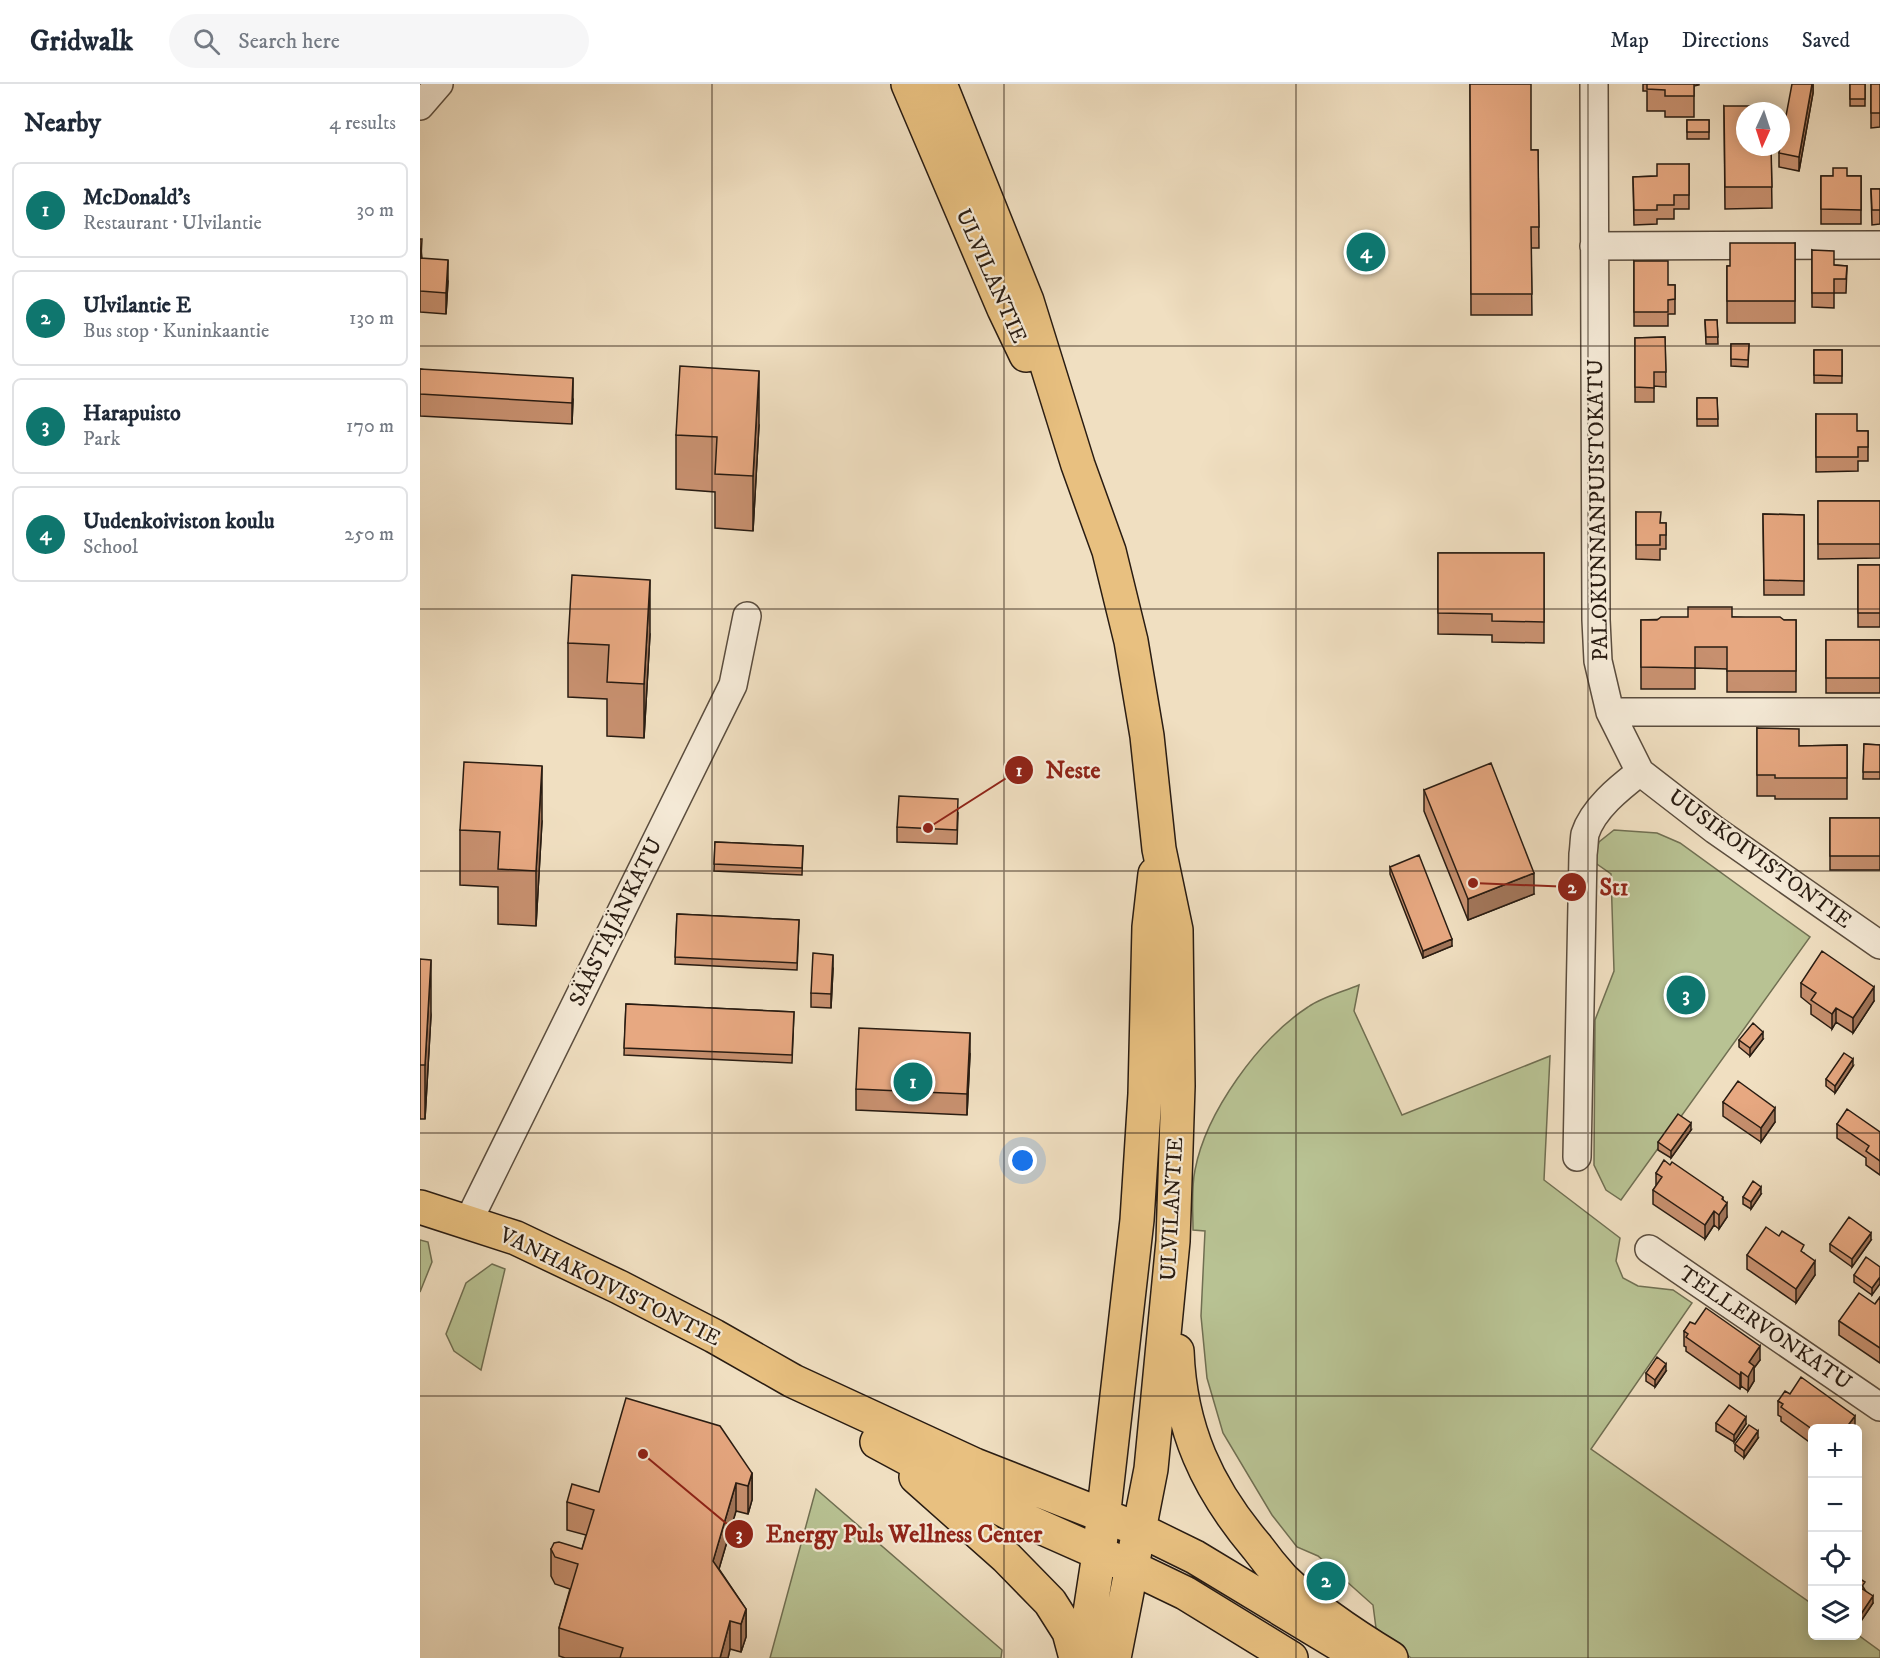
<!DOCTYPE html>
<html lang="en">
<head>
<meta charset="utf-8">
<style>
	body { margin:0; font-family:"IM FELL DW Pica",serif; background:#f6f6f7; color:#1f2937 }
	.controls { position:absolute; right:18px; bottom:18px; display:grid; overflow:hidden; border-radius:9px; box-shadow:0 3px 15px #0003 }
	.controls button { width:54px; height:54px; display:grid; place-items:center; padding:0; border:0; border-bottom:2px solid #e0e1e3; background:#fff; color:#1f2937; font:30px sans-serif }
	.compass { position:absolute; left:1316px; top:18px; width:54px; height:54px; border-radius:50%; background:#fff; box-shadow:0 3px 15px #0003; rotate:183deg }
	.you { position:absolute; left:603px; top:1077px; width:21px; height:21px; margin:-15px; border:4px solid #fff; border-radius:50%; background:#1a73e8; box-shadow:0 0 0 9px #1a73e833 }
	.badge { display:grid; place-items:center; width:39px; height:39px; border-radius:50%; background:#0f766e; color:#fff; font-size:20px; font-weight:700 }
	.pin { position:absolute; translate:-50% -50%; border:3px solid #fff; box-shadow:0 2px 6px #0006 }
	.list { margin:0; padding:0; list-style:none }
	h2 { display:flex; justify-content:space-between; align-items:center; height:78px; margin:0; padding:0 24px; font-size:26px }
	h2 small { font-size:20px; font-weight:400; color:#747a83 }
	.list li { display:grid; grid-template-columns:39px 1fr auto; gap:18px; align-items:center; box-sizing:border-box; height:96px; margin:0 12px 12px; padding:0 12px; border:2px solid #e0e1e3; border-radius:9px }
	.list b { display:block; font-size:22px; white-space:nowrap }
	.list p { margin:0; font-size:20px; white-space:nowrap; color:#747a83 }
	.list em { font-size:20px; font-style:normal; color:#747a83 }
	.icon { flex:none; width:33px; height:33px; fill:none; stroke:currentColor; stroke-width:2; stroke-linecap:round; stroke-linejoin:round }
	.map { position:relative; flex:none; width:1460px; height:1574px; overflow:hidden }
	header { display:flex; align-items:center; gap:36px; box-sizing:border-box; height:84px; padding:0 30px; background:#fff; border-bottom:2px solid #e0e1e3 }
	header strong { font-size:28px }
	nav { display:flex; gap:33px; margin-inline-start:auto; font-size:21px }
	.search { width:420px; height:54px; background:#f6f6f7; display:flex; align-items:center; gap:15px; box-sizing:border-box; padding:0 21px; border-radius:33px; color:#747a83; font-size:22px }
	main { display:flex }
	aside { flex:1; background:#fff }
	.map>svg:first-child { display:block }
</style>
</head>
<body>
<header>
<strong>Gridwalk</strong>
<div class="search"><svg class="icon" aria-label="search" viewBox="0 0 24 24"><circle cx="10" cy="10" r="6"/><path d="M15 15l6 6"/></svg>Search here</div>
<nav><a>Map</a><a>Directions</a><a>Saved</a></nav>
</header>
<main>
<aside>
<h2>Nearby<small>4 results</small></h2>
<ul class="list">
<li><span class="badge">1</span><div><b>McDonald's</b><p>Restaurant · Ulvilantie</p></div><em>30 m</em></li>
<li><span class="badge">2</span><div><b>Ulvilantie E</b><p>Bus stop · Kuninkaantie</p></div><em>130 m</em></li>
<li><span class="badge">3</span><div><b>Harapuisto</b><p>Park</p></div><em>170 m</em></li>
<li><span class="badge">4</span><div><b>Uudenkoiviston koulu</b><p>School</p></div><em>250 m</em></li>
</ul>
</aside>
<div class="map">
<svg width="1460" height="1574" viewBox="0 0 1460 1574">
	<rect width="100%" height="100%" fill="#f0dfc1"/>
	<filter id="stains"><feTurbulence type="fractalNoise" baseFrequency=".00333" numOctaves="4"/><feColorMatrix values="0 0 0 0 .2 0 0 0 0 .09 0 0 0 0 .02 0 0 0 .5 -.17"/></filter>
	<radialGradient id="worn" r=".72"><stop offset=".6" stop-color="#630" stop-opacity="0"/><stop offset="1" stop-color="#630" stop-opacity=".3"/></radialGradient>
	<!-- green -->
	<path fill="#b8c293" stroke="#706f52" stroke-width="1.5" d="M1194 746 1237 749 1260 759 1390 853 1201 1116 1186 1106 1174 1081 1175 936 1194 887 1191 790 1174 778 1179 758Z
		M939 901 934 927 982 1031 1130 972 1124 1096 1200 1154 1196 1177 1203 1194 1218 1202 1253 1206 1272 1219 1171 1365 1392 1520V1552L1438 1551 1460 1567V1574H991L956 1544 953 1521 898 1472 877 1463 852 1431 803 1349 787 1294 781 1232 785 1147 773 1146C773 1127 771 1105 775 1086 786 1028 839 955 888 923 902 913 922 908 939 901Z
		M0 1156 8 1158 12 1178 0 1208Z
		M72 1180 85 1185 61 1286 34 1267 26 1250 46 1199Z
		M396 1405 582 1566 581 1574H350Z"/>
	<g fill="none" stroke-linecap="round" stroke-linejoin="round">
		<defs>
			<path id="minor" d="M0 22 19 0
				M1174 162 1460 161
				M1190 628H1460
				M1220 688 1295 746 1460 861
				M1157 1073 1163 770C1164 764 1164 756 1165 750 1173 725 1199 704 1220 688L1190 628 1178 577 1176 536 1174 0
				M48 1138 313 601 327 532
				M1229 1165 1460 1323"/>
			<path id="major" d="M488 0 584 225 606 271
				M520 0 607 217 658 381 689 467 711 557 727 652 739 765 756 846 758 1002 753 1157 731 1385 694 1574
				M0 1123 96 1154 199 1203 294 1252 373 1297 555 1381 720 1446 775 1473 942 1574
				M757 1267C760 1345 787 1404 837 1463 845 1474 854 1485 863 1495 895 1526 933 1551 971 1574
				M457 1358 589 1429 713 1484 765 1509 871 1574
				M496 1393 586 1473 630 1518 649 1548 656 1574
				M663 1574 679 1470 717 1136 725 1010 729 843 735 790"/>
		</defs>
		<!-- minor casing -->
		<use href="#minor" stroke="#5b4d3e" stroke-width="30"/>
		<!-- major casing -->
		<use href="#major" stroke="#291c12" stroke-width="36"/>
		<!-- minor -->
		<use href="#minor" stroke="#f5ead7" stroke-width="27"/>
		<!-- major -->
		<use href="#major" stroke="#e8c080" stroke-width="33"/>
	</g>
	<!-- wall -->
	<path fill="#c7906f" stroke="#291c12" stroke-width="1.5" d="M1050 0 1111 66H1118L1119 164H1111L1112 231H1051Z
		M1223 0H1279V1L1274 2V33H1245V27H1227V7H1223Z
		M1393 0V9L1379 87 1359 83V69Z
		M1430 0H1445V22H1430Z
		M1451 0H1460V43L1451 44Z
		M1304 22 1351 63 1352 124 1305 125Z
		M1267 36H1289V55H1267Z
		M1269 80V125H1254V135H1237V140L1214 141 1213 93 1237 92Z
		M1401 92H1441V140H1401Z
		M1451 105H1460V140L1452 141Z
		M0 155 2 174 28 197 26 230 0 228Z
		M1375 159V239H1307V182H1310Z
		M1392 166 1414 181 1427 182 1426 209H1414V224L1392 223Z
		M1214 177 1248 201H1255V230H1248V242H1214Z
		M1285 236H1297L1298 260H1286Z
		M1245 253 1246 303 1234 302V318H1215V254Z
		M1311 260H1329L1328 283 1311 282Z
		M1394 266H1422V299H1394Z
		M0 285 153 315 152 340 0 332Z
		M1277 314H1297L1298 342H1277Z
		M1396 330 1437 347H1448V377H1438V387L1396 388Z
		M339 341 333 447 295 444V408L256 405V351Z
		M1398 417H1460V474L1398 475Z
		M1216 428 1241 439H1246V465H1240V476L1216 475Z
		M1343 430 1384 431V511H1344Z
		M1018 469H1124V559L1072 558V551L1018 550Z
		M1438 481H1460V543H1438Z
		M1312 533 1364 536H1376V608H1307V585L1275 584V605H1221V536Z
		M230 550 224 654 187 652V615L148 613V559Z
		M1406 556H1460V609H1406Z
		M1337 644 1379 662 1427 661V715H1355V712H1337Z
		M1444 660 1460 661V695H1443Z
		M1004 706 1114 810 1048 836 1004 727Z
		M538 729 537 760 477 758V743Z
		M1410 734H1460V786H1410Z
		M122 737 116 842 78 840V803L40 801V746Z
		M295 758 383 762 382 791 294 787Z
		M970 783 1032 862 1003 874 970 790Z
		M257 830 379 836 377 886 255 880Z
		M0 875 11 931 5 1035H0Z
		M413 885 411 924 391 923V909Z
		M1381 899 1454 917 1433 949 1416 938 1412 945 1391 930V921L1381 913Z
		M206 920 374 928 372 979 204 971Z
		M1343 955 1330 972 1319 963V956Z
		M550 970 547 1031 436 1026V1005Z
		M1433 982 1415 1009 1406 1002V995Z
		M1303 1018 1355 1038 1341 1058 1303 1032Z
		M1417 1040 1460 1048V1091L1446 1081V1074L1417 1054Z
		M1271 1046 1251 1074 1238 1066V1058Z
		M1236 1089 1303 1116 1307 1133 1299 1145 1294 1141 1285 1155 1233 1120V1106L1236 1102Z
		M1341 1110 1331 1125 1323 1120V1113Z
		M1451 1156 1432 1183 1410 1167V1160Z
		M1384 1169 1395 1191 1376 1219 1327 1185V1171Z
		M1460 1183 1452 1211 1434 1198V1191Z
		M1460 1213V1279L1419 1251V1237L1455 1220Z
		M1264 1247 1340 1276 1334 1284V1297L1328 1307 1321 1302 1320 1305 1266 1267V1263L1264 1262Z
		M1246 1287 1235 1303 1226 1297V1289Z
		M1358 1317 1435 1344H1392V1360L1361 1337V1333L1358 1331Z
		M1296 1339 1326 1340 1314 1358 1296 1347Z
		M1338 1354 1324 1374 1315 1367V1360Z
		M332 1389V1416L328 1430 316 1427 299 1485 326 1525V1553L321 1568 310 1565 308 1574H145L139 1572V1544L150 1505 135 1500 131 1492V1465H162L166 1451 147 1446V1418L179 1408Z
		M1437 1493 1453 1519 1441 1537 1437 1535Z"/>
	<!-- shaded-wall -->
	<path fill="#a2765a" stroke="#291c12" stroke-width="1.5" d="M1392 0H1393V9L1379 87V73Z
		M28 176V197L26 230V209Z
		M339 287V341L333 447V392Z
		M153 294V315L152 340V319Z
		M230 496V550L224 654V600Z
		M122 682V737L116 842V787Z
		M1114 789V810L1048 836V815Z
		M1032 855V862L1003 874V867Z
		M413 871V885L411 924V910Z
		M11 876V931L5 1035V981Z
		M1454 903V917L1433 949V934Z
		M1416 924V938L1412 945V930Z
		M1343 948V955L1330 972V964Z
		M550 949V970L547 1031V1010Z
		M1433 975V982L1415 1009V1002Z
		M1355 1024V1038L1341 1058V1044Z
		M1271 1039V1046L1251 1074V1067Z
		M1341 1103V1110L1331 1125V1118Z
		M1303 1113V1125L1307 1119V1133L1299 1145V1131L1302 1115Z
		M1294 1127V1141L1285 1155V1141Z
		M1451 1149V1156L1432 1183V1175Z
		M1395 1177V1191L1376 1219V1205Z
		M1460 1193V1200L1452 1211V1204Z
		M1340 1262V1276L1334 1284V1297L1328 1307 1329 1278Z
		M1246 1280V1287L1235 1303V1296Z
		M1321 1288V1302L1320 1305V1291Z
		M1435 1332V1344H1426Z
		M1326 1333V1340L1314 1358V1351Z
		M1338 1347V1354L1324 1374V1367Z
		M332 1389V1416L328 1430V1402Z
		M316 1399V1427L293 1505V1477Z
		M1453 1512V1519L1441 1537V1530Z
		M326 1525V1553L321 1568V1540Z
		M310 1537V1565L308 1574H300Z"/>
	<!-- building -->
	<path fill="#e7a881" stroke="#291c12" stroke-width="1.5" d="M1050 0H1111V66H1118L1119 143H1111L1112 210H1051Z
		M1227 0H1274V12H1245V6L1227 5Z
		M1372 0H1392L1379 73 1359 69Z
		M1430 0H1445V15H1430Z
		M1451 0H1460V29H1451Z
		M1304 22H1351V27H1325V63H1351L1352 103H1305Z
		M1267 36H1289V48H1267Z
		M1237 80H1269V111H1254V121H1237V126H1214L1213 93 1237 92Z
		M1413 84H1427V92H1441V126L1401 125V92H1413Z
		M1451 105H1460V126H1452Z
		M0 155H2L1 174 28 176 26 209 0 207Z
		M1310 159H1375V217H1307V182H1310Z
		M1392 166 1414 167V181L1427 182 1426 195H1414V209H1392Z
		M1214 177H1248V201H1255V215L1248 216V228H1214Z
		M1285 236H1297L1298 253H1286Z
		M1245 253 1246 288H1234V304L1215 303V254Z
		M1311 260H1329L1328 276 1311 275Z
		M1394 266H1422V292L1394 291Z
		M260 282 339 287 333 392 295 390 297 353 256 351Z
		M0 285 153 294 152 319 0 310Z
		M1277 314H1297L1298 335H1277Z
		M1396 330H1437V347H1448V363H1438V373H1396Z
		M1398 417H1460V460H1398Z
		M1216 428H1241L1240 439H1246V451H1240V461H1216Z
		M1343 430 1384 431V497L1344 496Z
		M1018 469H1124V538L1072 537V530L1018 529Z
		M1438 481H1460V529H1438Z
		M152 491 230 496 224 600 187 598 189 561 148 559Z
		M1268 523H1312V533H1360L1364 536H1376V587H1307V563H1275V584L1221 583V536H1237L1241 533H1268Z
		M1406 556H1460V594H1406Z
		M1337 644 1379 645V662L1427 661V694H1355V691H1337Z
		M1444 660 1460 661V688H1443Z
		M44 678 122 682 116 787 78 785 80 748 40 746Z
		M1071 679 1114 789 1048 815 1004 706Z
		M479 712 538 715 537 746 477 743Z
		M1410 734H1460V772H1410Z
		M295 758 383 762 382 784 294 780Z
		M999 771 1032 855 1003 867 970 783Z
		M257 830 379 836 377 879 255 873Z
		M1402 867 1454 903 1433 934 1416 924 1412 930 1391 916 1396 909 1381 899Z
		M393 869 413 871 411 910 391 909Z
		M0 875 11 876 5 981H0Z
		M206 920 374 928 372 971 204 964Z
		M1333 939 1343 948 1330 964 1319 956Z
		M439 944 550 949 547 1010 436 1005Z
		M1424 969 1433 975 1415 1002 1406 995Z
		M1318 997 1355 1024 1341 1044 1303 1018Z
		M1427 1025 1460 1048V1077L1446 1067 1449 1062 1417 1040Z
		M1258 1030 1271 1039 1251 1067 1238 1058Z
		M1244 1076 1250 1081 1252 1078 1303 1113 1302 1115 1307 1119 1299 1131 1294 1127 1285 1141 1233 1106 1242 1093 1236 1089Z
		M1333 1097 1341 1103 1331 1118 1323 1113Z
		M1429 1133 1451 1149 1432 1175 1410 1160Z
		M1346 1143 1359 1152 1362 1147 1384 1161 1381 1167 1395 1177 1376 1205 1327 1171Z
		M1446 1173 1460 1183V1193L1452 1204 1434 1191Z
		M1439 1209 1455 1220 1460 1213V1264L1419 1237Z
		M1286 1224 1340 1262 1329 1278 1334 1282 1328 1293 1321 1288 1320 1291 1266 1253 1268 1250 1264 1247 1270 1238 1275 1240Z
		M1237 1273 1246 1280 1235 1296 1226 1289Z
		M1381 1293 1435 1332 1426 1344H1392V1345L1361 1323 1363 1320 1358 1317 1365 1307 1370 1310Z
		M206 1314 300 1342 332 1389 328 1402 316 1399 293 1477 326 1525 321 1540 310 1537 300 1574H200L203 1564 139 1544 158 1480 135 1473 131 1465 134 1459 139 1458 162 1465 174 1426 147 1418 152 1400 179 1408Z
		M1309 1321 1326 1333 1314 1351 1296 1339Z
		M1329 1341 1338 1347 1324 1367 1315 1360Z
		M1437 1493 1445 1498 1441 1504 1453 1512 1441 1530 1437 1528Z"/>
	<!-- grid -->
	<path fill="none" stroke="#291c12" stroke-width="1.5" stroke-opacity="0.55" d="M292 0V1574M584 0V1574M876 0V1574M1168 0V1574M0 262H1460M0 525H1460M0 787H1460M0 1049H1460M0 1312H1460"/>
	<g text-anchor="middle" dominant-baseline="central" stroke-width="4.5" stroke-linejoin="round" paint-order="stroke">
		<!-- street labels -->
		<g font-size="22" fill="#291c12" stroke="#f5ead7">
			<text transform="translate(571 192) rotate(66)">ULVILANTIE</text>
			<text transform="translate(1178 426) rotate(-91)">PALOKUNNANPUISTOKATU</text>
			<text transform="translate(1340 775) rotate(36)">UUSIKOIVISTONTIE</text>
			<text transform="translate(196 838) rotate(-64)">SÄÄSTÄJÄNKATU</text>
			<text transform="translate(752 1125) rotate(-87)">ULVILANTIE</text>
			<text transform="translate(190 1203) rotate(26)">VANHAKOIVISTONTIE</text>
			<text transform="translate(1345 1244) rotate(34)">TELLERVONKATU</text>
		</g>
	</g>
	<!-- callouts -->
	<path fill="none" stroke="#8f2418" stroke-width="2" d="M508 744L599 686M1053 799L1152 803M223 1370L319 1450"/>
	<g fill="#8f2418" stroke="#f5ead7" stroke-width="2">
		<circle cx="508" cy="744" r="6"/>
		<circle cx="1053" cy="799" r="6"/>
		<circle cx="223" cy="1370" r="6"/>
		<circle cx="599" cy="686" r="15"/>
		<circle cx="1152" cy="803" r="15"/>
		<circle cx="319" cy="1450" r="15"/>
	</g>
	<g font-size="18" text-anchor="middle" font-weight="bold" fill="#fff">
		<text x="599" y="692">1</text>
		<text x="1152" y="809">2</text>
		<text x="319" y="1456">3</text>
	</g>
	<g font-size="24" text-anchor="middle" font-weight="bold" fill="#8f2418" stroke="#f5ead7" stroke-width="4.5" stroke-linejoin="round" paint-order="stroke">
		<text x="653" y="694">Neste</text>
		<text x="1194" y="811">St1</text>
		<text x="484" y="1458">Energy Puls Wellness Center</text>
	</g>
	<rect width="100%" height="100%" filter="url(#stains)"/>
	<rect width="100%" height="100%" fill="url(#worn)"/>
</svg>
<div class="controls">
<button>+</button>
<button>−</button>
<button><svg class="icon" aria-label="locate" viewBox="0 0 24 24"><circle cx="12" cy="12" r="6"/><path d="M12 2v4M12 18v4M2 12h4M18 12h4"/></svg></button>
<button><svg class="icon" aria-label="layers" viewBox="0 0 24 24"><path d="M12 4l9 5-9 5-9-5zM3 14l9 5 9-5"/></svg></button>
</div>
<svg class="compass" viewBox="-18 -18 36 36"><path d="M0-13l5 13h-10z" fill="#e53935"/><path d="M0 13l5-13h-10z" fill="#747a83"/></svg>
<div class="you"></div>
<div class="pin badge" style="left:493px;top:998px">1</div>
<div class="pin badge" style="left:906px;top:1497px">2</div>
<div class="pin badge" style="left:1266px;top:911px">3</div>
<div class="pin badge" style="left:946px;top:168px">4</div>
</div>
</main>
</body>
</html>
